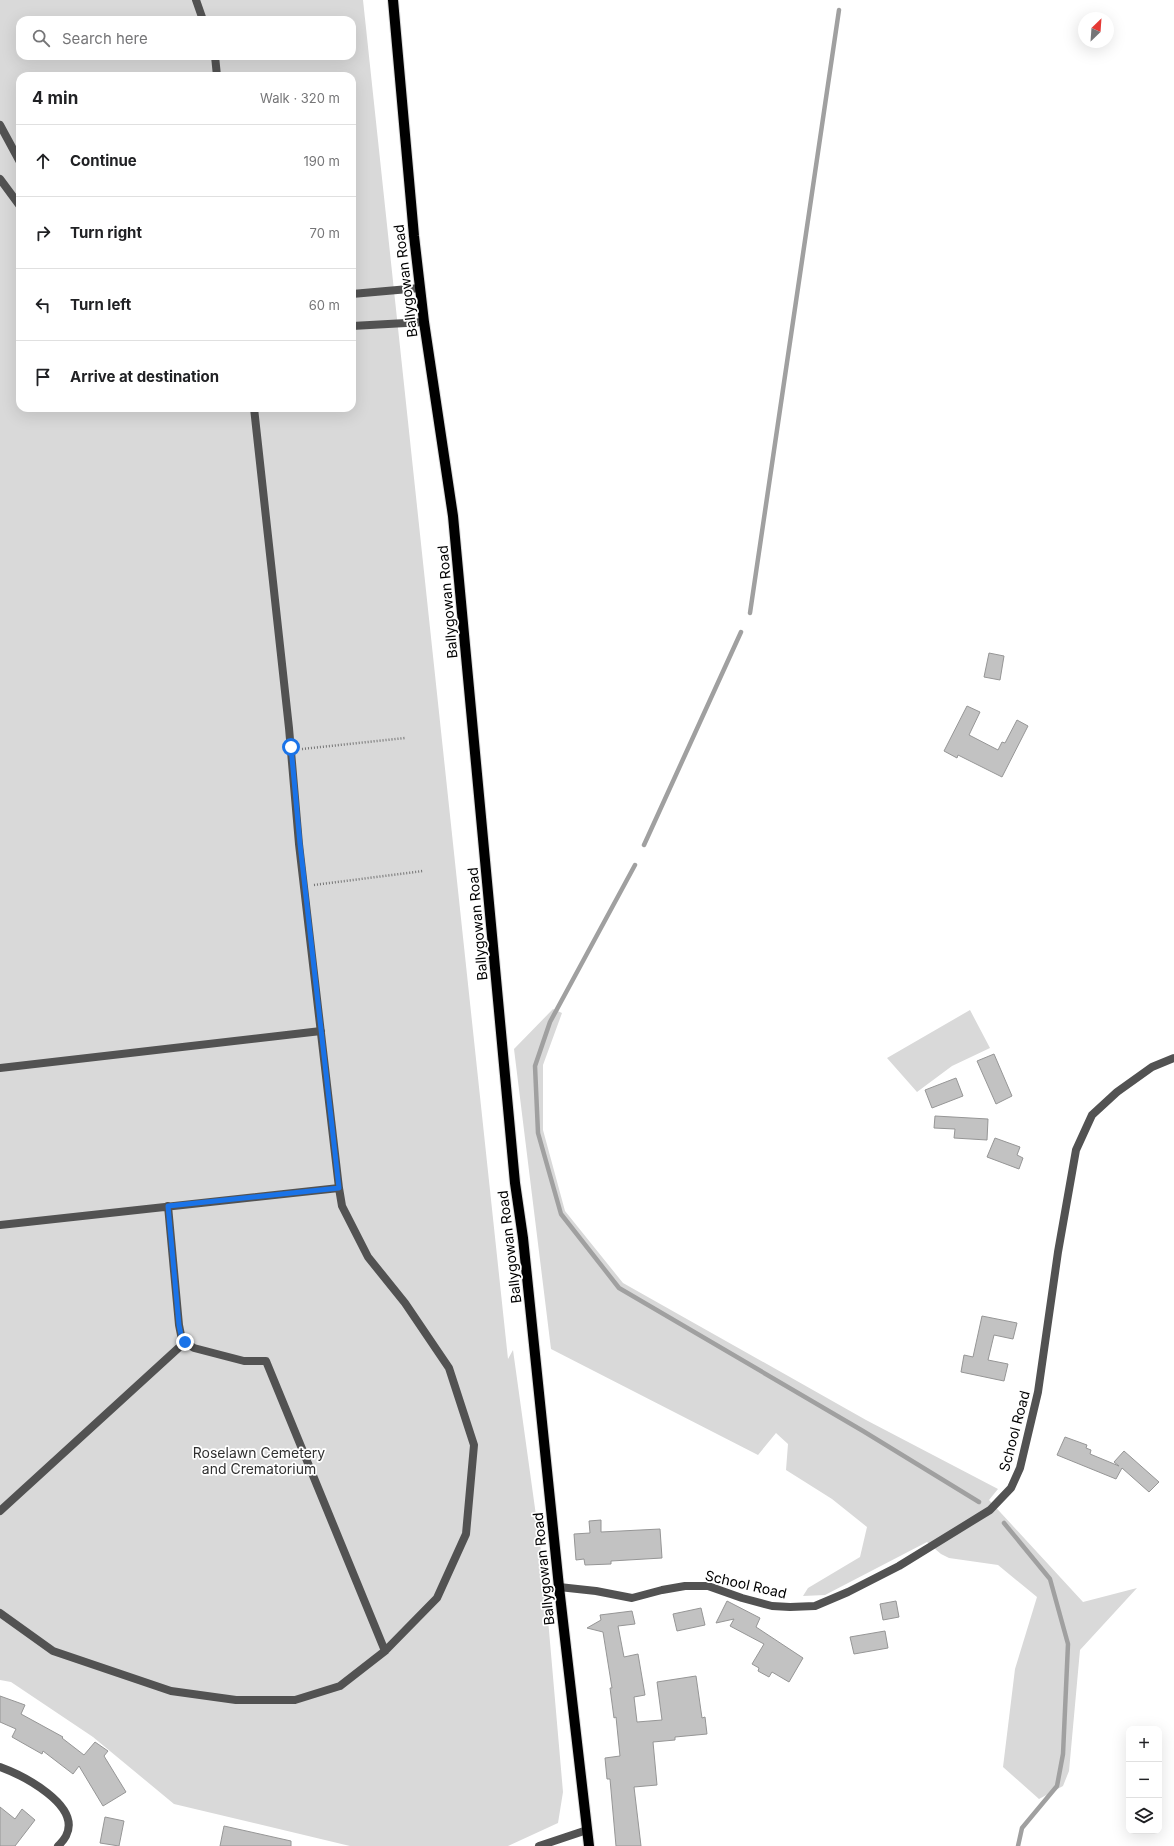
<!DOCTYPE html>
<html lang="en">
<head>
<meta charset="utf-8">
<style>
	body { margin:0; font-family:Inter,sans-serif; background:#f6f6f6; color:#202124 }
	.controls { position:absolute; right:12px; bottom:12px; display:grid; overflow:hidden; border-radius:8px; box-shadow:0 4px 16px #0002 }
	.controls button { width:36px; height:36px; display:grid; place-items:center; padding:0; border:0; border-bottom:1px solid #e0e0e0; background:#fff; color:#202124; font:20px sans-serif }
	.compass { position:absolute; left:1078px; top:12px; width:36px; height:36px; border-radius:50%; background:#fff; box-shadow:0 4px 16px #0002; rotate:25deg }
	.stop { position:absolute; width:12px; height:12px; margin:-9px; border:3px solid #1a73e8; border-radius:50%; background:#fff }
	.stop.end { background:#1a73e8; border-color:#fff; box-shadow:0 1px 4px #0008 }
	.list { margin:0; padding:0; list-style:none }
	h2 { display:flex; justify-content:space-between; align-items:center; height:52px; margin:0; padding:0 16px; font-size:17px }
	h2 small { font-size:13px; font-weight:400; color:#757577 }
	.list li { display:grid; grid-template-columns:26px 1fr auto; gap:12px; align-items:center; box-sizing:border-box; height:72px; padding:0 16px; border-top:1px solid #e0e0e0 }
	.list b { display:block; font-size:15px; white-space:nowrap }
	.list em { font-size:13px; font-style:normal; color:#757577 }
	.icon { flex:none; width:22px; height:22px; fill:none; stroke:currentColor; stroke-width:2; stroke-linecap:round; stroke-linejoin:round }
	.map { position:relative; flex:none; width:1174px; height:1846px; overflow:hidden }
	.search { position:absolute; background:#fff; box-shadow:0 4px 16px #0002; left:16px; top:16px; width:340px; height:44px; display:flex; align-items:center; gap:10px; box-sizing:border-box; padding:0 14px; border-radius:12px; color:#757577; font-size:15px }
	.panel { position:absolute; background:#fff; box-shadow:0 4px 16px #0002; left:16px; top:72px; width:340px; height:340px; border-radius:12px }
	.map>svg:first-child { display:block }
</style>
</head>
<body>
<div class="map">
<svg width="1174" height="1846" viewBox="0 0 1174 1846">
	<rect width="100%" height="100%" fill="#fff"/>
	<!-- green -->
	<path fill="#d9d9d9" fill-rule="evenodd" d="M0 0H363L508 1359 513 1350 544 1573 563 1792 558 1823 508 1846H350L174 1804 93 1737 11 1682 0 1680ZM20 20H352V56H20ZM20 76H352V408H20Z
		M553 1009 562 1013 543 1065V1130L565 1211 623 1283 866 1420 998 1489 989 1500 1083 1602 1137 1588 1080 1650 1069 1771 1063 1786 1039 1799 1003 1767 1015 1669 1037 1597 998 1565 949 1558 941 1554 927 1542 825 1595 803 1596 808 1588 860 1557 867 1527 832 1499 786 1470 788 1444 776 1433 758 1455 551 1349 514 1049Z
		M970 1010 990 1048 952 1066 917 1092 887 1058Z"/>
	<g fill="none" stroke-linecap="round" stroke-linejoin="round">
		<!-- stream -->
		<path stroke="#a0a0a0" stroke-width="4.5" d="M750 613 839 10
			M644 845 741 632
			M635 865 550 1022 535 1066 538 1133 561 1214 619 1288 863 1431 979 1502
			M1004 1523 1050 1579 1068 1644 1063 1754 1057 1786 1022 1828 1018 1846"/>
	</g>
	<!-- building -->
	<path fill="#c2c2c2" stroke="#969696" d="M989 653 1004 656 1000 680 984 677Z
		M967 706 980 712 969 735 998 750 1002 742 1005 743 1017 720 1028 726 1002 777 958 755 957 758 944 751Z
		M994 1054 1012 1096 996 1104 977 1061Z
		M956 1078 963 1096 932 1108 925 1090Z
		M935 1116 988 1119 987 1140 954 1138 955 1129 934 1128Z
		M995 1138 1020 1147 1017 1155 1023 1158 1019 1169 987 1157Z
		M982 1316 1017 1323 1013 1339 994 1335 988 1360 1008 1364 1004 1381 961 1372 964 1355 973 1357Z
		M1065 1437 1087 1445 1086 1448 1091 1450 1090 1454 1119 1466 1114 1462 1124 1451 1159 1482 1149 1492 1122 1468 1116 1479 1057 1455Z
		M601 1520V1532L660 1529 662 1558 611 1561V1564L585 1565 584 1559 576 1560 574 1534 590 1533 589 1521Z
		M727 1601 760 1618 756 1627 803 1658 789 1682 772 1672 769 1677 758 1671 759 1668 752 1664 764 1644 730 1626 734 1619 716 1623Z
		M896 1601 899 1617 883 1620 880 1604Z
		M701 1608 705 1625 677 1631 673 1614Z
		M632 1611 635 1624 618 1626 624 1657 638 1654 645 1695 634 1697 637 1722 662 1720 657 1682 696 1676 702 1718 705 1717 707 1734 675 1737V1740L653 1742 657 1785 634 1787 641 1846H616L610 1779H607L605 1758 620 1756 616 1717 614 1718 610 1688H612L603 1632 587 1628 601 1620 600 1615Z
		M885 1631 888 1648 854 1654 850 1637Z
		M0 1696 25 1705 21 1714 63 1737 62 1738 84 1755 95 1742 108 1751 104 1756 126 1792 103 1806 79 1766 73 1774 43 1751 42 1754 12 1737 16 1729 0 1722Z
		M0 1807 15 1819 22 1809 35 1820 15 1846H0Z
		M105 1817 124 1821 119 1846 100 1843Z
		M224 1826 291 1841V1846H220Z"/>
	<g fill="none" stroke-linecap="round" stroke-linejoin="round">
		<defs>
			<path id="primary" d="M393 0 414 236 424 322 453 516 515 1183 523 1238 559 1587 589 1846"/>
		</defs>
		<!-- primary casing -->
		<use href="#primary" stroke="#dbdbdb" stroke-width="12"/>
		<!-- path -->
		<path stroke="#747474" stroke-width="2.5" stroke-dasharray="1 2" stroke-linecap="butt" d="M179 20 191 19
			M302 749 405 738
			M314 885 423 871"/>
		<!-- service -->
		<path stroke="#525252" stroke-width="8" d="M196 0 203 20
			M215 56 217 76
			M0 125 20 162
			M0 179 20 206
			M352 294 420 288
			M352 326 424 322
			M0 1068 321 1031
			M168 1206 179 1325 181 1335 185 1342 194 1348 244 1361H266L385 1651
			M0 1225 339 1188
			M0 1511 185 1342
			M0 1613 53 1651 171 1691 236 1700H295L340 1686 385 1651 437 1598 466 1534 474 1445 449 1368 405 1303 368 1257 342 1206 339 1188 299 844 289 728 254 408"/>
		<!-- minor -->
		<path stroke="#525252" stroke-width="8" d="M559 1587 596 1591 632 1598 662 1590 685 1586H708L742 1598 772 1606 790 1607 815 1606 848 1592 899 1566 990 1510 1011 1488 1020 1468 1038 1392 1058 1252 1076 1150 1092 1115 1117 1092 1152 1067 1174 1058
			M0 1767C22 1775 82 1805 66 1836 64 1840 61 1843 58 1846
			M539 1846 587 1830"/>
		<!-- primary -->
		<use href="#primary" stroke="#000" stroke-width="10"/>
	</g>
	<g fill="none" stroke-linecap="round" stroke-linejoin="round">
		<!-- route -->
		<path stroke="#1a73e8" stroke-width="5" d="M185 1342 181 1335 179 1325 168 1206 339 1188 300 844 291 747"/>
	</g>
	<g text-anchor="middle" dominant-baseline="central" stroke-width="3.5" stroke-linejoin="round" paint-order="stroke">
		<!-- street labels -->
		<g font-size="14" fill="#000" stroke="#fff">
			<text transform="translate(405 281) rotate(-97)">Ballygowan Road</text>
			<text transform="translate(447 602) rotate(-95)">Ballygowan Road</text>
			<text transform="translate(477 924) rotate(-95)">Ballygowan Road</text>
			<text transform="translate(509 1247) rotate(-97)">Ballygowan Road</text>
			<text transform="translate(1014 1431) rotate(-75)">School Road</text>
			<text transform="translate(543 1569) rotate(-96)">Ballygowan Road</text>
			<text transform="translate(746 1584) rotate(13)">School Road</text>
		</g>
		<!-- park labels -->
		<g font-size="14" fill="#303030" stroke="#fff">
			<text x="259" y="1452">Roselawn Cemetery<tspan x="259" dy="16">and Crematorium</tspan></text>
		</g>
	</g>
</svg>
<div class="controls">
<button>+</button>
<button>−</button>
<button><svg class="icon" aria-label="layers" viewBox="0 0 24 24"><path d="M12 4l9 5-9 5-9-5zM3 14l9 5 9-5"/></svg></button>
</div>
<svg class="compass" viewBox="-18 -18 36 36"><path d="M0-13l5 13h-10z" fill="#e53935"/><path d="M0 13l5-13h-10z" fill="#757577"/></svg>
<div class="stop" style="left:291px;top:747px"></div>
<div class="stop end" style="left:185px;top:1342px"></div>
<div class="search"><svg class="icon" aria-label="search" viewBox="0 0 24 24"><circle cx="10" cy="10" r="6"/><path d="M15 15l6 6"/></svg>Search here</div>
<section class="panel">
<h2>4 min<small>Walk · 320 m</small></h2>
<ul class="list">
<li><svg class="icon" aria-label="ahead" viewBox="0 0 24 24"><path d="M12 20V5M6 11l6-6 6 6"/></svg><div><b>Continue</b></div><em>190 m</em></li>
<li><svg class="icon" aria-label="right" viewBox="0 0 24 24"><path d="M7 20v-9h11M14 6l5 5-5 5"/></svg><div><b>Turn right</b></div><em>70 m</em></li>
<li><svg class="icon" aria-label="left" viewBox="0 0 24 24"><path d="M17 20v-9H6M10 6l-5 5 5 5"/></svg><div><b>Turn left</b></div><em>60 m</em></li>
<li><svg class="icon" aria-label="arrive" viewBox="0 0 24 24"><path d="M6 21V4h12l-3 4 3 4H6"/></svg><div><b>Arrive at destination</b></div></li>
</ul>
</section>
</div>
</body>
</html>
